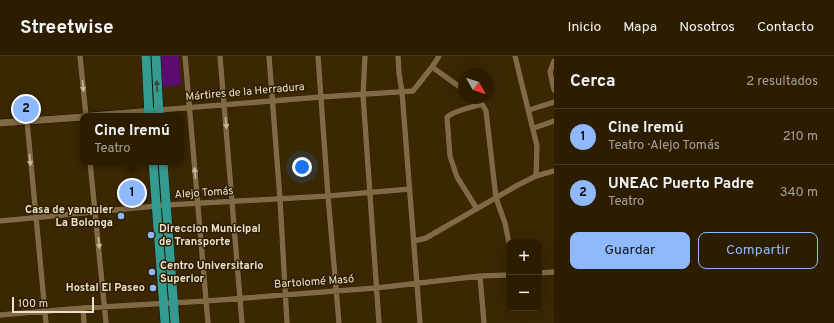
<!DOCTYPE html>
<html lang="es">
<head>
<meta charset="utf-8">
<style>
	body { margin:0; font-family:Overpass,sans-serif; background:#34260a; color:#f1f3f6 }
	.controls { position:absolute; right:12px; bottom:12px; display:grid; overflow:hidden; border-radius:8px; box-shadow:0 4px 16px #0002 }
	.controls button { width:36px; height:36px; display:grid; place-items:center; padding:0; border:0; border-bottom:1px solid #483b22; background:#2c1d00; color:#f1f3f6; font:20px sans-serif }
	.compass { position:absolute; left:458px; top:12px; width:36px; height:36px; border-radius:50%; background:#2c1d00; box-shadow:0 4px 16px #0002; rotate:129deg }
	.scale { position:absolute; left:12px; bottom:10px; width:82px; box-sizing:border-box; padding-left:4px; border:2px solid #ede0cc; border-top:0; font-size:11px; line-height:14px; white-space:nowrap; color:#ede0cc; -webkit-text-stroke:3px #2e1e02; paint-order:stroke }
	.you { position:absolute; left:302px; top:111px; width:14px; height:14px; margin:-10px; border:3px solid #fff; border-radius:50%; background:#1a73e8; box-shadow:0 0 0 6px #1a73e833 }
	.badge { display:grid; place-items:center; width:26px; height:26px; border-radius:50%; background:#8eb9fc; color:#111; font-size:13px; font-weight:700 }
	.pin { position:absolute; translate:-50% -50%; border:2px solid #fff; box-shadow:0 1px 4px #0006 }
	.popup { position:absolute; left:80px; top:57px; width:104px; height:52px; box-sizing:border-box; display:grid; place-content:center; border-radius:8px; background:#2c1d00; filter:drop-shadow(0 1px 3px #0005); font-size:13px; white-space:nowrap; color:#a6a299 }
	.popup b { font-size:15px; color:#f1f3f6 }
	.popup::after { content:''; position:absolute; left:50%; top:100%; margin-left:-8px; border:8px solid transparent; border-top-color:#2c1d00 }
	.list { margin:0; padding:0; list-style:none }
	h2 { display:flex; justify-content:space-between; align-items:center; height:52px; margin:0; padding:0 16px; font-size:17px }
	h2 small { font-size:13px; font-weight:400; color:#a6a299 }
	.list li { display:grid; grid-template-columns:26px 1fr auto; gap:12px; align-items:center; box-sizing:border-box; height:56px; padding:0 16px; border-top:1px solid #483b22 }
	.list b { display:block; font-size:15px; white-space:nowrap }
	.list p { margin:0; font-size:13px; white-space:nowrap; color:#a6a299 }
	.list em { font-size:13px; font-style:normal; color:#a6a299 }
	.actions { display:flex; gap:8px; padding:12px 16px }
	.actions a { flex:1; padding:9px 0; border:1px solid #8eb9fc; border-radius:8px; text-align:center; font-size:14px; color:#8eb9fc }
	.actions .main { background:#8eb9fc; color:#111 }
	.map { position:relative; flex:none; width:554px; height:267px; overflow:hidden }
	header { display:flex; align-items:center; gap:24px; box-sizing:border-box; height:56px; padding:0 20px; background:#2c1d00; border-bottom:1px solid #483b22 }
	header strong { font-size:19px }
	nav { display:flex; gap:22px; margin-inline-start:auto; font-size:14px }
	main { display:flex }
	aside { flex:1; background:#2c1d00 }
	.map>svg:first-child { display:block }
</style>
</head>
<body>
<header>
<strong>Streetwise</strong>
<nav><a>Inicio</a><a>Mapa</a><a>Nosotros</a><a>Contacto</a></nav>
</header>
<main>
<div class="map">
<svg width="554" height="267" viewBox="0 0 554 267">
	<rect width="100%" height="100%" fill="#3b2700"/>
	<!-- green -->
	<path fill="#5c0b6e" d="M158 0H179L181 29 160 31Z"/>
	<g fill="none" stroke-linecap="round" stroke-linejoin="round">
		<defs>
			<path id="minor" d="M80 0 86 60
				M185 0 208 267
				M220 0 242 267
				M269 0 280 143 287 267
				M318 0 328 140 339 267
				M365 0 363 39 379 267
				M398 0 399 17 402 36 420 267
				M515 0 537 90 536 120
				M554 5 550 16 554 34
				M432 11 464 34
				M475 42 482 48 486 55 496 142 505 167 509 187
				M159 54 321 41 413 35 432 11 439 0
				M529 54 554 46
				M27 65 46 267
				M534 72 554 65
				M90 106 106 267
				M477 153 457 121 450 100 447 61C455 54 471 52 482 48
				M0 165 167 149 328 140 410 133
				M414 185 426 182 518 129 536 120 554 115
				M539 217 554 216
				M480 220 484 267
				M83 252 84 267
				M0 259 83 252 206 245 376 232 480 220 509 219"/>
			<path id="tertiary" d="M90 60 153 55
				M0 67 83 61"/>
			<path id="primary" d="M146 0 149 60
				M156 0 159 60
				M153 106 165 267
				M163 106 175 267"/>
		</defs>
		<!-- minor casing -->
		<use href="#minor" stroke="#1c1101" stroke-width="6"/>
		<!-- tertiary casing -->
		<use href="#tertiary" stroke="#1c1101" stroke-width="8"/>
		<!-- primary casing -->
		<use href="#primary" stroke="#1c1101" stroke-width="10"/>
		<!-- minor -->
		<use href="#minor" stroke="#816a43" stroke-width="5.5"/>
		<!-- tertiary -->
		<use href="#tertiary" stroke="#816a43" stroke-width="7"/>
		<!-- primary -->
		<use href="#primary" stroke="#349b90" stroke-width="9"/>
	</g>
	<!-- one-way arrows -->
	<defs><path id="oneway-solid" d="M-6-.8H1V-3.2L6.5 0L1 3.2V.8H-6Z"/></defs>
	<g fill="#c7b79c">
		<use href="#oneway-solid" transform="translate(83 30) rotate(85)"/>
		<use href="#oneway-solid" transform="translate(226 67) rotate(84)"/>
		<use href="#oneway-solid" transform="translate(30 104) rotate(85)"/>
		<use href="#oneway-solid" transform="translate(195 117) rotate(-95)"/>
		<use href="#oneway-solid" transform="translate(99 187) rotate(84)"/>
	</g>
	<use fill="#30503b" href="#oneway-solid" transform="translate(157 30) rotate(-93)"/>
	<!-- markers -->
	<g fill="#8eb9fc" stroke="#2e1e02" stroke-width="1.5">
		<circle cx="121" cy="160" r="4"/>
		<circle cx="151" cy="179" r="4"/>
		<circle cx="152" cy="216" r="4"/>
		<circle cx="153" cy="232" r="4"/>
	</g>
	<g text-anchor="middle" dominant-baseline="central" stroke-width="3" stroke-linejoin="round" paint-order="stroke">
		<!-- street labels -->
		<g font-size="11" fill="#ede0cc" stroke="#2e1e02">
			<text transform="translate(245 36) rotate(-5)">Mártires de la Herradura</text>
			<text transform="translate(204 137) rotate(-4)">Alejo Tomás</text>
			<text transform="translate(314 226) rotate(-4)">Bartolomé Masó</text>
		</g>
		<!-- poi labels -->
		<g font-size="11" font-weight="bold" fill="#ede0cc" stroke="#2e1e02" text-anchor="end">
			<text x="113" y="154">Casa de yanquier<tspan x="113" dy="13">La Bolonga</tspan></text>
			<text x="159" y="173" text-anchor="start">Direccion Municipal<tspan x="159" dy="13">de Transporte</tspan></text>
			<text x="160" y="210" text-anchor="start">Centro Universitario<tspan x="160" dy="13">Superior</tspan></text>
			<text x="145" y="232">Hostal El Paseo</text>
		</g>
	</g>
</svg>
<div class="controls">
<button>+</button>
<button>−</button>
</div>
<svg class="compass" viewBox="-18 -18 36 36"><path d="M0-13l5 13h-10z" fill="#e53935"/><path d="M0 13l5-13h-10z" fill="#a6a299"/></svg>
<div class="scale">100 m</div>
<div class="you"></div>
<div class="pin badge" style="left:132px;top:137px">1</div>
<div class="popup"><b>Cine Iremú</b>Teatro</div>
<div class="pin badge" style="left:26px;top:53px">2</div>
</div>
<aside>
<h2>Cerca<small>2 resultados</small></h2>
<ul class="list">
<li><span class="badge">1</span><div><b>Cine Iremú</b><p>Teatro · Alejo Tomás</p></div><em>210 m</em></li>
<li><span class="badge">2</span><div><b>UNEAC Puerto Padre</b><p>Teatro</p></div><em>340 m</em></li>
</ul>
<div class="actions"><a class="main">Guardar</a><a>Compartir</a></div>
</aside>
</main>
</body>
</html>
